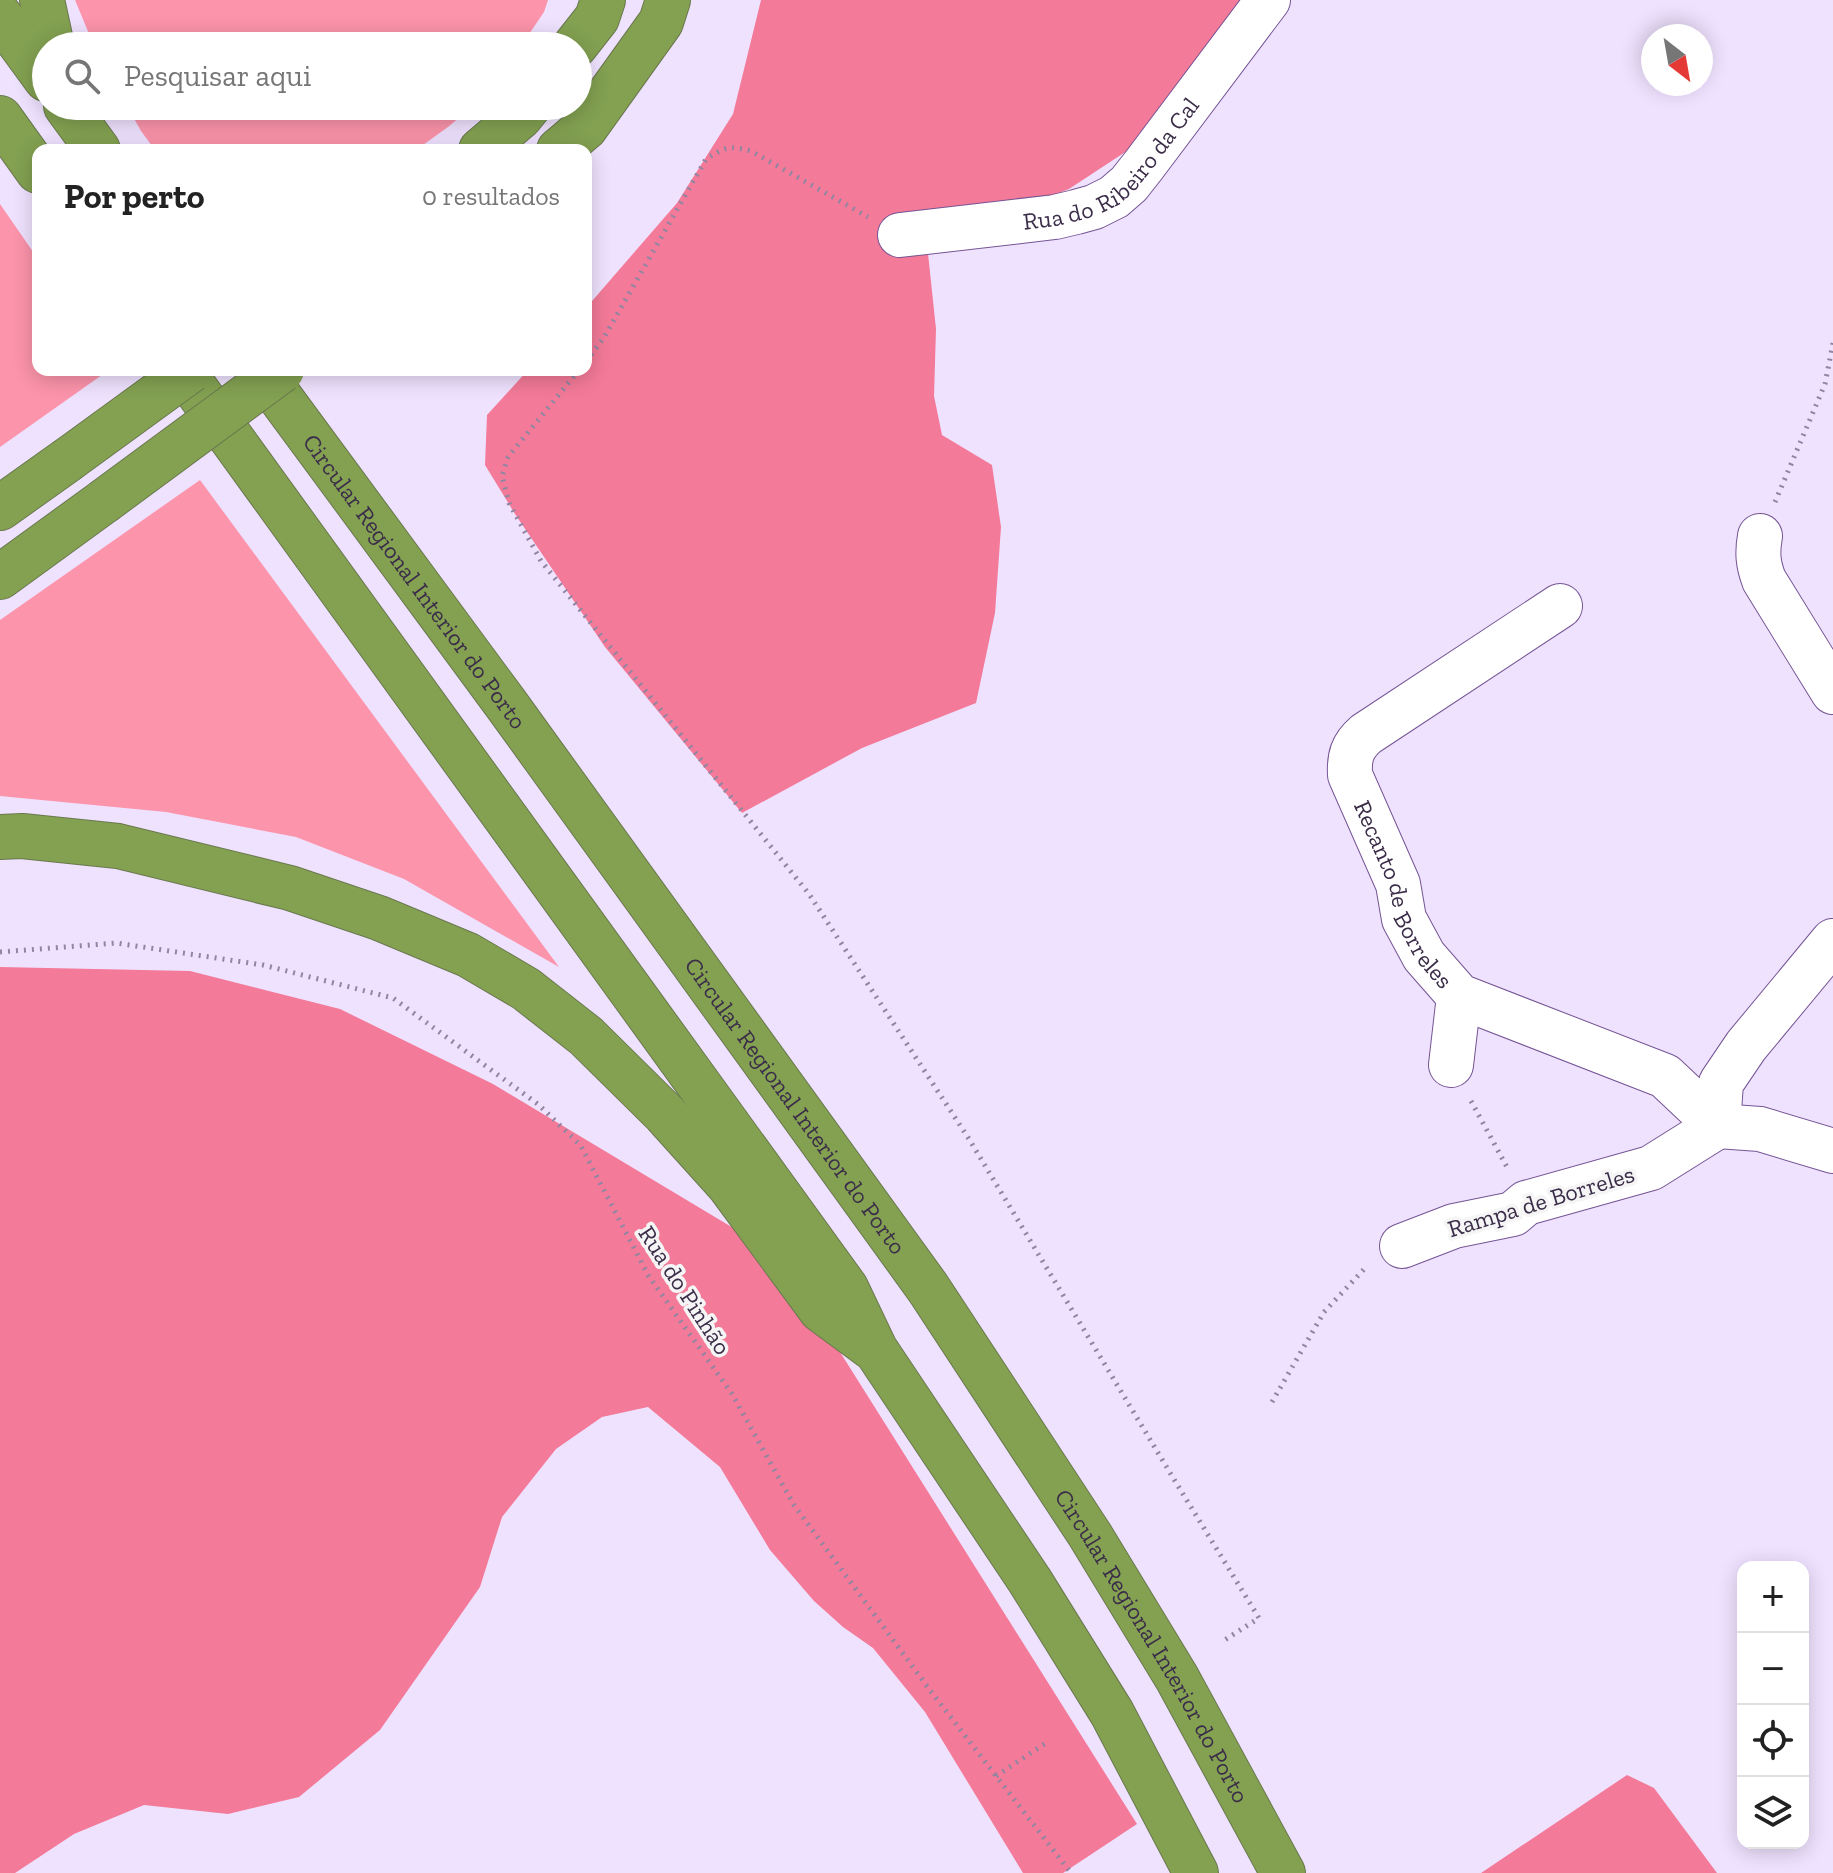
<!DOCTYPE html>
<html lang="pt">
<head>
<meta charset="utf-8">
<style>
	body { margin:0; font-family:"Zilla Slab",serif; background:#f6f6f6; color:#222 }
	.controls { position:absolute; right:24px; bottom:24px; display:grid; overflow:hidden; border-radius:16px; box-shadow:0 4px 20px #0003 }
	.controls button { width:72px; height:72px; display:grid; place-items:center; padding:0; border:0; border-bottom:2px solid #e0e0e0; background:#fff; color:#222; font:40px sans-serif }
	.compass { position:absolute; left:1641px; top:24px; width:72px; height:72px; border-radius:50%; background:#fff; box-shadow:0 4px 20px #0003; rotate:149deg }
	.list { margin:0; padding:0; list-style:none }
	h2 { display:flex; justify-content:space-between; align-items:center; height:104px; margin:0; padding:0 32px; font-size:34px }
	h2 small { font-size:26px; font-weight:400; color:#767676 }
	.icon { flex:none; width:44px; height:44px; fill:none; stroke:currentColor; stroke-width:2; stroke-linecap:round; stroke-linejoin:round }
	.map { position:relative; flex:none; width:1833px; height:1873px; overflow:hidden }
	.search { position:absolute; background:#fff; box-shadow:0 4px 20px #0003; left:32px; top:32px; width:560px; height:88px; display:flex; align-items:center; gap:20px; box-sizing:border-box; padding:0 28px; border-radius:44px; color:#767676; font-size:30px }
	.panel { position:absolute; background:#fff; box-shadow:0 4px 20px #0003; left:32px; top:144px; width:560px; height:232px; border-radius:16px }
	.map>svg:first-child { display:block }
</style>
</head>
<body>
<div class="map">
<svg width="1833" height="1873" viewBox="0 0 1833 1873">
	<rect width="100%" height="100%" fill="#efe2ff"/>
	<!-- green -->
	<path fill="#fc94ab" d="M75 0H548L544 12 521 46H94Z
		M127 106H473L448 127 416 150H155L141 131Z
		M0 204 38 259V370H109L0 447Z
		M200 480 559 967 404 879 296 837 166 812 0 796V620Z"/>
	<!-- forest -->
	<path fill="#f37a98" d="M761 0H1242L1139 143 1069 189 927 244 936 329 934 396 942 435 992 465 1001 527 995 613 976 703 862 748 742 813 605 647 515 514 485 465 487 415 528 370H586V308L677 203 733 114Z
		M0 967 190 971 340 1009 493 1084 735 1229 782 1278 840 1352 1137 1824 1063 1873H1023L925 1712 873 1648 843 1627 814 1601 770 1550 720 1467 648 1407 602 1417 556 1449 502 1517 480 1587 380 1730 299 1797 228 1814 144 1805 74 1834 15 1873H0Z
		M1627 1775 1654 1788 1717 1873H1481Z"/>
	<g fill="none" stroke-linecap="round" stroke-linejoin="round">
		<defs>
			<g id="minor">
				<path id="s1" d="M900 235 1055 217 1076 212 1094 207 1114 197 1129 184 1144 165 1268 0"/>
				<path d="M1760 536C1757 553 1758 564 1764 580L1833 692"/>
				<path id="s2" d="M1560 606 1366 734C1352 746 1349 757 1350 775L1398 884 1404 919 1424 956 1459 996 1665 1076 1718 1126"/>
				<path d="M1451 1065 1459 996"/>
				<path d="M1718 1126 1721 1083 1746 1046 1833 941"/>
				<path d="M1718 1126 1760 1129 1833 1151"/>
				<path d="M1402 1246 1454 1226 1513 1214 1526 1203 1651 1168 1718 1126"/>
			</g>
			<g id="highway">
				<path d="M42 0 52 46"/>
				<path d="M0 16 46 79"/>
				<path d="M575 46 597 18 603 0"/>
				<path d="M66 106 98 150"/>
				<path d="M0 118 38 171"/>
				<path d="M481 150 520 117 529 106"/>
				<path d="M559 150 585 128 661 22 668 0"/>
				<path d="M182 370 846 1288 875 1349 1030 1581 1112 1713 1196 1873"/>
				<path id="s3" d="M260 370 506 704 928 1288 1090 1535 1177 1678 1283 1873"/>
				<path d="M0 508 66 461"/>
				<path d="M0 577 103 502"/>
				<path d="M0 837 22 836 118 846 290 888 379 918 468 955 526 989 586 1036 665 1114 729 1185 821 1310 871 1347"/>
			</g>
		</defs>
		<!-- minor casing -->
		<use href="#minor" stroke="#755494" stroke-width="46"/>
		<!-- highway casing -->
		<use href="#highway" stroke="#6a784e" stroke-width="46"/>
		<!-- path -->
		<path stroke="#9285a1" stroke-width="5" stroke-dasharray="2 6" stroke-linecap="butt" d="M586 361 603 339 706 159C726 147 728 145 751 151L868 217
			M579 370 508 457 502 476 509 503 541 561 809 894 969 1139 1175 1481 1259 1618 1223 1641
			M1775 502 1825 384 1833 343
			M0 952 116 943 263 965 393 998 539 1105 581 1146 648 1275 732 1394 794 1505 932 1693 1071 1873
			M1471 1101 1508 1169
			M1272 1402 1324 1312 1367 1266
			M996 1776 1049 1741"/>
		<!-- minor -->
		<use href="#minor" stroke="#fff" stroke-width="44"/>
		<!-- highway -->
		<use href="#highway" stroke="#83a151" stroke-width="44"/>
		<defs>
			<path id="highway-bridge" d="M66 461 191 370
				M103 502 282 370"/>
		</defs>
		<!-- highway-bridge casing -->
		<use href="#highway-bridge" stroke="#6a784e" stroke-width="46" stroke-linecap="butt"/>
		<!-- highway-bridge -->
		<use href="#highway-bridge" stroke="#83a151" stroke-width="44"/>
	</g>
	<g text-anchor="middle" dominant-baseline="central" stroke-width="7" stroke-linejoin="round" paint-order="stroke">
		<!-- street labels -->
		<g font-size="24" fill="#3b2d49" stroke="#f5f5f5">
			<text stroke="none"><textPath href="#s1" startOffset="234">Rua do Ribeiro da Cal</textPath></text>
			<text stroke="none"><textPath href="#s3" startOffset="262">Circular Regional Interior do Porto</textPath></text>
			<text stroke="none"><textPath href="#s2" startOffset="410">Recanto de Borreles</textPath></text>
			<text stroke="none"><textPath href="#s3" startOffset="910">Circular Regional Interior do Porto</textPath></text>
			<text transform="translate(1541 1201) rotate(-17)">Rampa de Borreles</text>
			<text transform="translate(685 1290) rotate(57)">Rua do Pinhão</text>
			<text stroke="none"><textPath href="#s3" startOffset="1558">Circular Regional Interior do Porto</textPath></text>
		</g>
	</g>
</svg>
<div class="controls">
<button>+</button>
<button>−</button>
<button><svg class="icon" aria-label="locate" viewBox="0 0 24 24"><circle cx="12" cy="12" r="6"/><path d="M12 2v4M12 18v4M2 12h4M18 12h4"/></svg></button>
<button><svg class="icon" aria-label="layers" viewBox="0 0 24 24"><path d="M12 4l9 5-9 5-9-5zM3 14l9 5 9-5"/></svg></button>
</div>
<svg class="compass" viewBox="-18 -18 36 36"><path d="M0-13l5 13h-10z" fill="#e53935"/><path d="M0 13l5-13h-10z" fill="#767676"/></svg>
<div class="search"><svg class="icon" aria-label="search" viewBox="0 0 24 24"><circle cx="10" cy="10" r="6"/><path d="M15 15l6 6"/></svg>Pesquisar aqui</div>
<section class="panel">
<h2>Por perto<small>0 resultados</small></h2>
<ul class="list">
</ul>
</section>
</div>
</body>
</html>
